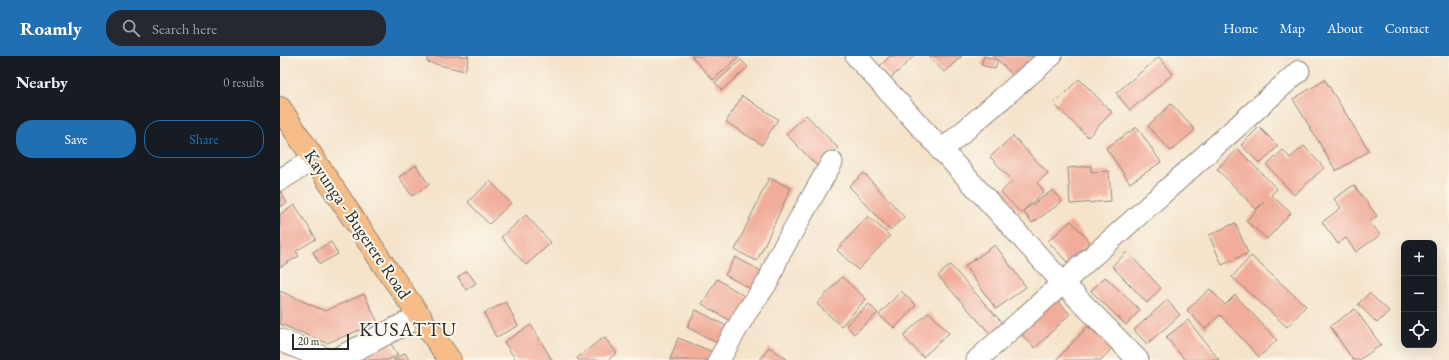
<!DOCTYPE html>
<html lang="en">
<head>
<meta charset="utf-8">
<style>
	body { margin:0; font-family:"EB Garamond",serif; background:#242831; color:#f1f3f6 }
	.controls { position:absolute; right:12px; bottom:12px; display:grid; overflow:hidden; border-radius:8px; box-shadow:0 4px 16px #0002 }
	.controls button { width:36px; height:36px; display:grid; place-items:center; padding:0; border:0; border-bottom:1px solid #363941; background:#171b24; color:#f1f3f6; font:20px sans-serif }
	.scale { position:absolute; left:12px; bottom:10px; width:57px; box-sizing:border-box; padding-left:4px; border:2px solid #2b2b2b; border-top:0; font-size:11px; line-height:14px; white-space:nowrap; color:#2b2b2b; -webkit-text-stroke:3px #fbf7ec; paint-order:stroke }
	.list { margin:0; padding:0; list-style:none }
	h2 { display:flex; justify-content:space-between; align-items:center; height:52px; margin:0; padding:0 16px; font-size:17px }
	h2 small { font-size:13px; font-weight:400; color:#9ea1a6 }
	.actions { display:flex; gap:8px; padding:12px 16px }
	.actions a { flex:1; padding:9px 0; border:1px solid #1f6fb2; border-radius:16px; text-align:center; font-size:14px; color:#1f6fb2 }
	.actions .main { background:#1f6fb2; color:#fff }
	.icon { flex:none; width:22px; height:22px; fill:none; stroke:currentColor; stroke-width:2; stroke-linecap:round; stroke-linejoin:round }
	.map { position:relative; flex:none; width:1169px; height:304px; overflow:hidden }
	header { display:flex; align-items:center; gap:24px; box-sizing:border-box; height:56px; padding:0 20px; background:#1f6fb2; color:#fff }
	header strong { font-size:19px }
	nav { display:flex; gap:22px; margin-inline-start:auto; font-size:14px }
	.search { width:280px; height:36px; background:#242831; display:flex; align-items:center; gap:10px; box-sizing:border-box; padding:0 14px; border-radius:16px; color:#9ea1a6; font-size:15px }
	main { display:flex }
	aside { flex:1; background:#171b24 }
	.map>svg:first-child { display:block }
</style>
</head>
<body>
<header>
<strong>Roamly</strong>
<div class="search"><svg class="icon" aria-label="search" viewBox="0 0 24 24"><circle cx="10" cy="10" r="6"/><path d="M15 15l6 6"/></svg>Search here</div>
<nav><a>Home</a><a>Map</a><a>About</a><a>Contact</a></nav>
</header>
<main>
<aside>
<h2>Nearby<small>0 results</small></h2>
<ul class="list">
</ul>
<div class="actions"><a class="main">Save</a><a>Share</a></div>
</aside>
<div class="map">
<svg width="1169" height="304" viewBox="0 0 1169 304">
	<rect width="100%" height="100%" fill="#fbf7ec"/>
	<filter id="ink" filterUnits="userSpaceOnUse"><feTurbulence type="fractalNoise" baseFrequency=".025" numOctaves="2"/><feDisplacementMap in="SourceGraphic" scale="8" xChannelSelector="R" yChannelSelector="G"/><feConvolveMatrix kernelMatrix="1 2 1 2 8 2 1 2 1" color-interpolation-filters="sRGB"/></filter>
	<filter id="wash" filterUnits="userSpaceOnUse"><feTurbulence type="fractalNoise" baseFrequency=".012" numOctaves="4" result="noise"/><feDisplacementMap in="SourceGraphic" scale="16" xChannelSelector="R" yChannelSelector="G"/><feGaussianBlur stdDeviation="0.9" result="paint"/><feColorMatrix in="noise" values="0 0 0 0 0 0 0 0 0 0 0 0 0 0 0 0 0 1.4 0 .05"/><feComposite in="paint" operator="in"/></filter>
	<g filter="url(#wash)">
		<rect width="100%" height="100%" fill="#f5e3ca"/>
		<g id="blocks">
			<!-- building -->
			<path fill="#f1ac9a" d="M148 0H189L185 15 147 6Z
				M411 0H460L433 24Z
				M610 0H634L611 22 600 10Z
				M649 0H682L664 16Z
				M704 0 717 4 713 0H753L757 4 736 23 718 4 715 13 701 9Z
				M879 1 893 18 850 54 836 37Z
				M461 4 468 11 442 34 435 27Z
				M799 23 832 56 808 81 774 48Z
				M1045 24 1089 95 1056 115 1013 43Z
				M462 40 498 63 482 89 446 66Z
				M891 48 915 74 891 95 868 70Z
				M526 59 558 92 538 111 506 78Z
				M857 71 881 106 850 127 826 92Z
				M979 71 998 90 980 108 961 89Z
				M733 80 768 117 757 127 764 135 741 157 721 136 733 125 710 101Z
				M1024 90 1044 112 1014 139 987 109 1003 94 1010 102Z
				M958 93 997 133 991 139 1011 157 987 183 966 165 984 146 976 153 937 113Z
				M136 109 149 129 132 140 119 121Z
				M811 110V116L829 115 831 145 790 148 788 112Z
				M584 117 624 161 610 174 569 130Z
				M489 122 511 132 477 205 455 194Z
				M210 125 231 147 209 168 188 146Z
				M1074 129 1097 160 1090 165 1100 179 1076 196 1066 182 1058 188 1042 166 1061 152 1054 143Z
				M0 134 7 147 0 151Z
				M773 134 782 146 752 167 743 155Z
				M15 149 36 183 16 195 19 200 0 211V158Z
				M246 159 271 187 246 209 221 181Z
				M588 160 610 180 578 214 557 194Z
				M791 165 810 186 787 206 768 185Z
				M955 167 968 197 942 209 929 179Z
				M51 186 58 198 40 208 33 196Z
				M715 189 746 231 716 253 685 210Z
				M847 196 881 232 867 247 832 210Z
				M971 200 1026 250 1007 271 952 221Z
				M455 201 483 216 473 234 445 219Z
				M670 209 727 272 714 282 658 220Z
				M187 215 196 227 186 234 178 221Z
				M562 221 586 243 561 270 537 248Z
				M825 221 860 254 846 269 811 235Z
				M437 223 469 243 454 267 422 248Z
				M930 233 945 249 955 239 997 284 979 301 940 259 925 273 907 254Z
				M0 235 45 255 84 238 98 267 47 287 0 268Z
				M621 235 636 249 615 272 599 259Z
				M768 235 790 258 755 292 732 268Z
				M1089 237 1109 255 1097 267 1078 248Z
				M887 244 900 259 867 288 854 274Z
				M226 246 238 270 216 281 204 257Z
				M589 248 598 257 574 278 566 269Z
				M1075 253 1101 289 1079 304H1073L1050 270Z
				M416 254 452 273 443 290 407 271Z
				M649 256 669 277 643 301 623 280Z
				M908 264 939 304H905L886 281Z
				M251 269 272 304H236L224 286Z
				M808 270 832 292 821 304H776Z
				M324 281 337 297 328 304H298L297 302Z
				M398 282 431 295 428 304H390Z
				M109 285 118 299 108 304H72Z
				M489 291 508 304H480Z
				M125 297 129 304H113Z"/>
		</g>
	</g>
	<g filter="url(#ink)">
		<use href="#blocks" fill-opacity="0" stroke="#90877a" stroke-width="1"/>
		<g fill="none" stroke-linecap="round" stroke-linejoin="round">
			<defs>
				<path id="minor" d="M576 0 782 226 858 304
					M661 95 771 0
					M0 124 34 103
					M439 304 464 260 489 224 498 201 552 106
					M697 304 1019 15"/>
				<path id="tertiary" d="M0 284 49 304
					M55 304 140 260"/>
				<path id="primary" d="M0 52 106 212 170 304"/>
			</defs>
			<!-- minor casing -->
			<use href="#minor" stroke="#90877a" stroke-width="23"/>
			<!-- tertiary casing -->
			<use href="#tertiary" stroke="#90877a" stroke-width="24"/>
			<!-- primary casing -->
			<use href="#primary" stroke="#90877a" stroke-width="24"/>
			<!-- minor -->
			<use href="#minor" stroke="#fff" stroke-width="21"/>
			<!-- tertiary -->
			<use href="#tertiary" stroke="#fff" stroke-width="22"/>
			<!-- primary -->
			<use href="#primary" stroke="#f7bd88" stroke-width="22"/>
		</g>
	</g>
	<g text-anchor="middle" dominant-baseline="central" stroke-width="4" stroke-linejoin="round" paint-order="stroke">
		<!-- street labels -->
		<g font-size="18" fill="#2b2b2b" stroke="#fbf7ec">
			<text transform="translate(78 168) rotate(56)">Kayunga - Bugerere Road</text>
		</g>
		<!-- quarter labels -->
		<g font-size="20" letter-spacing="1" fill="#2b2b2b" stroke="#fbf7ec">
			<text x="128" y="273">KUSATTU</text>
		</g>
	</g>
</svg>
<div class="controls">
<button>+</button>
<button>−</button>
<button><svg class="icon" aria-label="locate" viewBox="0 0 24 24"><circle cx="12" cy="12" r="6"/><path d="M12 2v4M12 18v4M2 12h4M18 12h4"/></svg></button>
</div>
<div class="scale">20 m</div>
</div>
</main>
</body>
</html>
